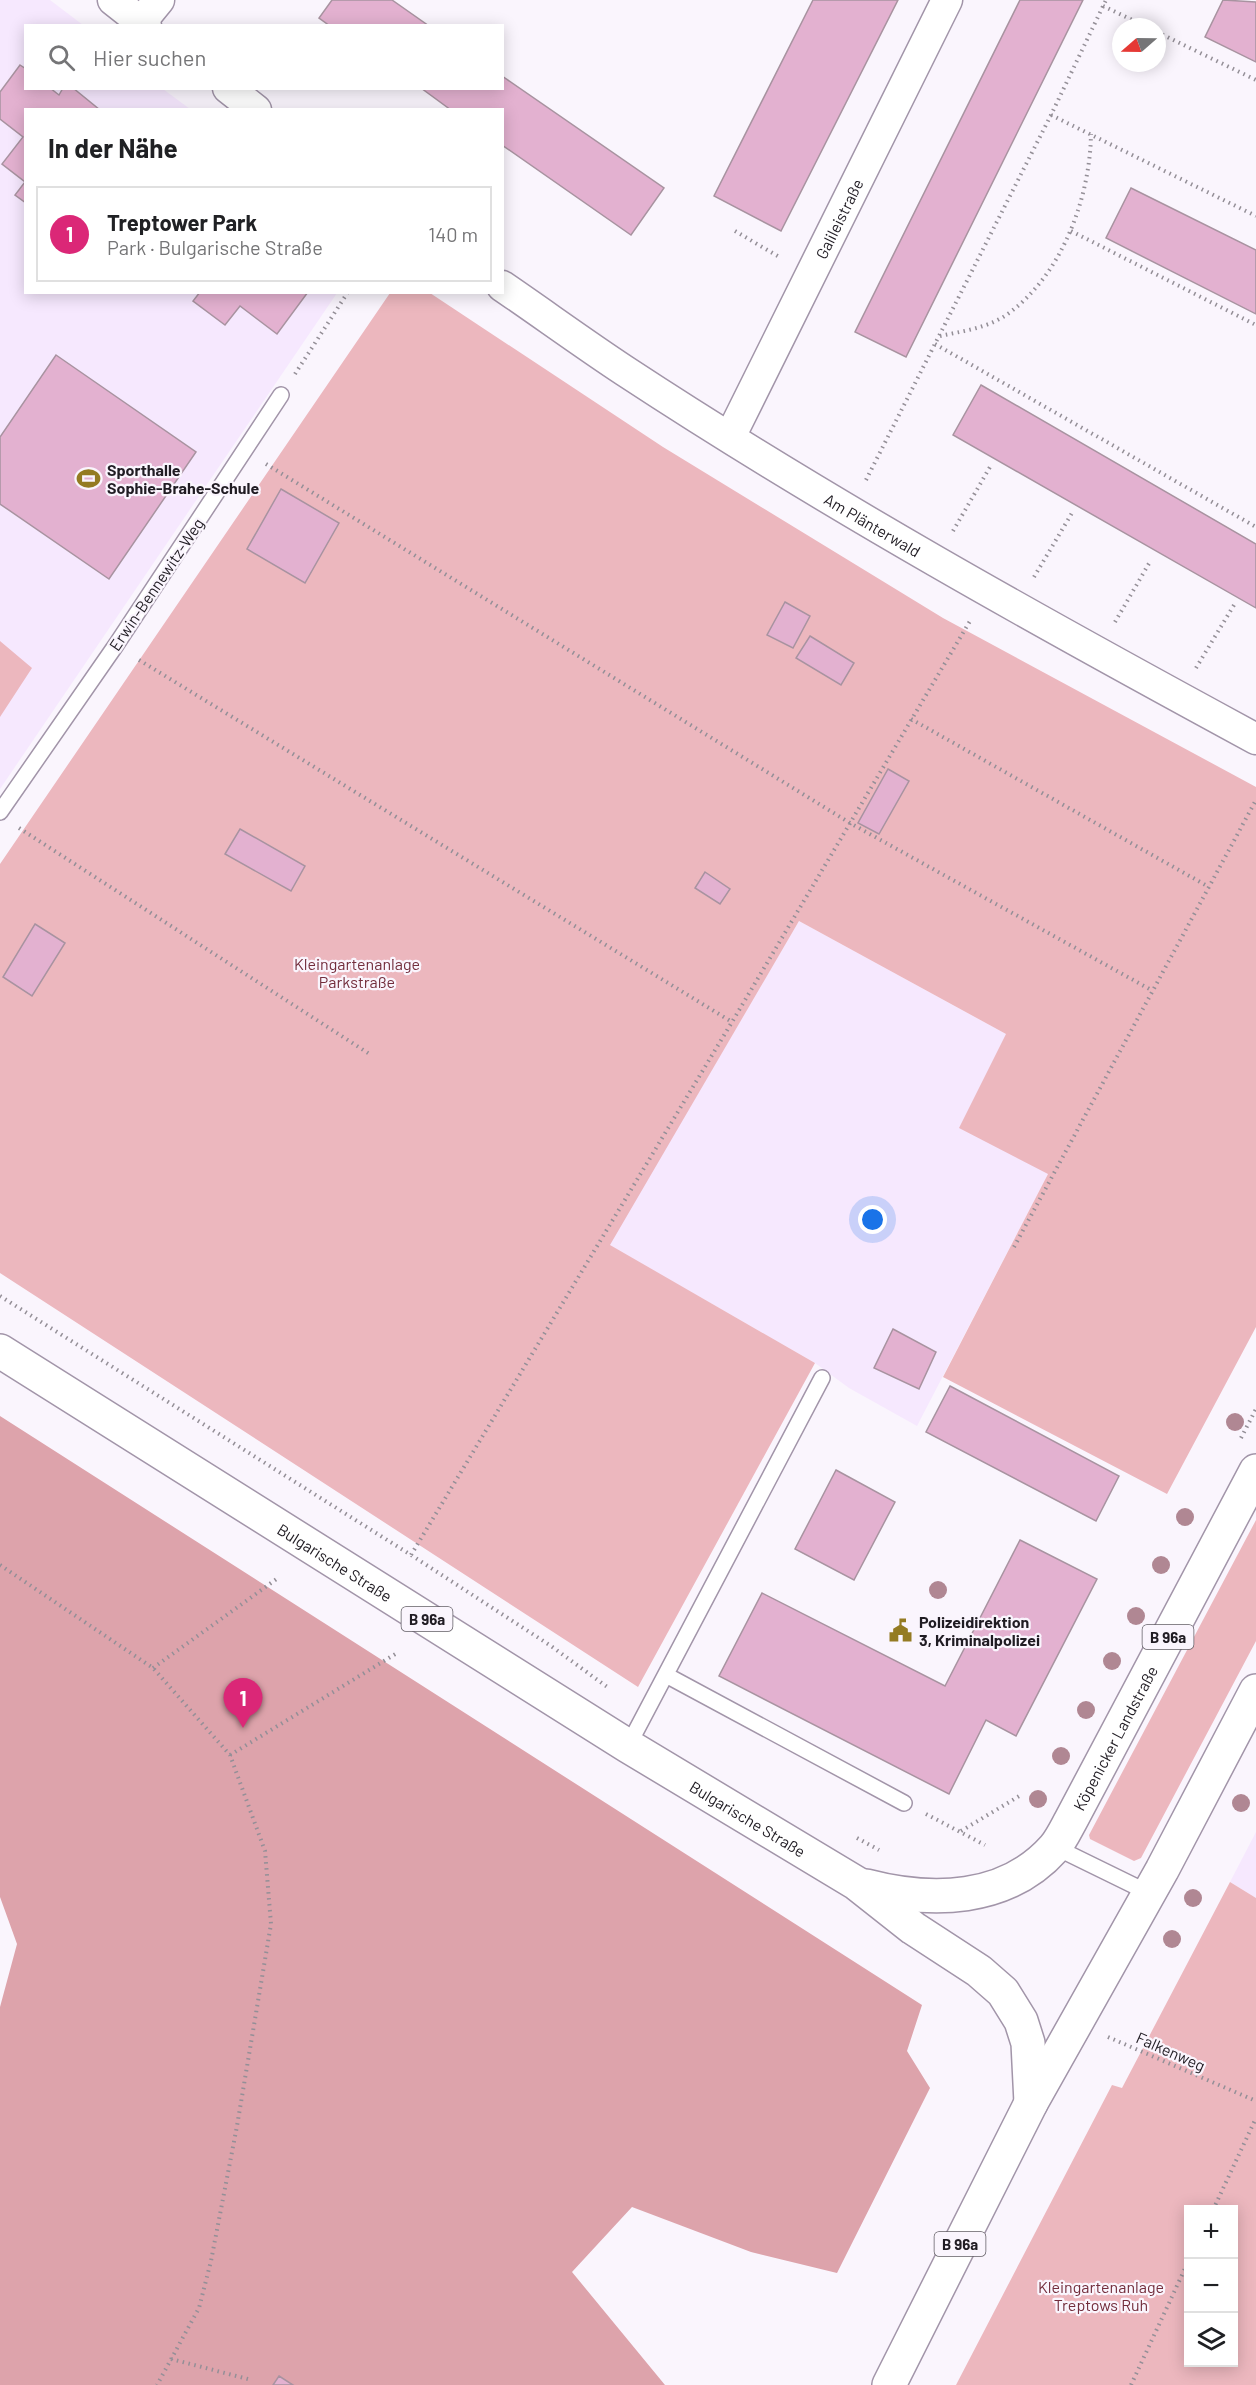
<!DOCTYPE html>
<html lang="de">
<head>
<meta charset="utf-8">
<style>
	body { margin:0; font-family:Barlow,sans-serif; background:#f2f2f2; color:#202124 }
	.controls { position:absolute; right:18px; bottom:18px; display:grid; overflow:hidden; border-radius:0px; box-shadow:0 3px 15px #0003 }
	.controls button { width:54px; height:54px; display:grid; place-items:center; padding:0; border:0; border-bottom:2px solid #e0e0e0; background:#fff; color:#202124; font:30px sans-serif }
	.compass { position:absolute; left:1112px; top:18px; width:54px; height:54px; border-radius:50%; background:#fff; box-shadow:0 3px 15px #0003; rotate:250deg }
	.you { position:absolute; left:873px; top:1220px; width:21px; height:21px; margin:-15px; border:4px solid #fff; border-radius:50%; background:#1a73e8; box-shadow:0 0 0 9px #1a73e833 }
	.badge { display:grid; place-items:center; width:39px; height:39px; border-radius:50%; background:#db2777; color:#fff; font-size:20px; font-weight:700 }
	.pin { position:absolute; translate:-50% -50px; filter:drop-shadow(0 2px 3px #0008) }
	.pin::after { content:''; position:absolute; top:32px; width:21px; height:18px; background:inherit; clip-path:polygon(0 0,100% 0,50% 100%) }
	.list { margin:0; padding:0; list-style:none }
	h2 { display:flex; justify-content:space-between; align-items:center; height:78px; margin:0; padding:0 24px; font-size:26px }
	h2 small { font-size:20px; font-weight:400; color:#757577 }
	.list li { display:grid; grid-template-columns:39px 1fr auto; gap:18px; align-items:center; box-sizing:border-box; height:96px; margin:0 12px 12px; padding:0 12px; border:2px solid #e0e0e0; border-radius:0px }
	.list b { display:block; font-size:22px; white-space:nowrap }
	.list p { margin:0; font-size:20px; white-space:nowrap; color:#757577 }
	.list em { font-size:20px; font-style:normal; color:#757577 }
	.icon { flex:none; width:33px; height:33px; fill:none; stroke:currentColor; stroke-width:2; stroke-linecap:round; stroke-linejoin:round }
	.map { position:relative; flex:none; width:1256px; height:2385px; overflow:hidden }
	.search { position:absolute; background:#fff; box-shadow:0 3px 15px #0003; left:24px; top:24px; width:480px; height:66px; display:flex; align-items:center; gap:15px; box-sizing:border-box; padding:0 21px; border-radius:0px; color:#757577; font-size:22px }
	.panel { position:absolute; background:#fff; box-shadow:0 3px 15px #0003; left:24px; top:108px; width:480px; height:186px; border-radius:0px }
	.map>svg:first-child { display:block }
</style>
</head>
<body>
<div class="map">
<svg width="1256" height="2385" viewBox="0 0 1256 2385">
	<rect width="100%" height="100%" fill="#faf5fd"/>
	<!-- built -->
	<path fill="#f6e8fe" d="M0 0H50L83 25 26 26V88L163 89 190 109 26 110V292L337 293 0 789Z
		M799 921 1006 1034 1048 1174 917 1426 849 1388 815 1363 609 1245Z
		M1256 1832V1898L1230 1882Z"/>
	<!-- green -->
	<path fill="#ecb7be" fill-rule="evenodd" d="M390 293H430L663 447 943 618 1256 787V1327L1167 1494 943 1377 1048 1174 959 1128 1006 1034 799 921 610 1245 815 1363 638 1687 0 1273V864Z
		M0 641 32 668 0 717Z
		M1256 1520V1641L1141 1858 1134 1861 1090 1839 1089 1835Z
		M1230 1882 1256 1898V2385H956L1112 2085 1122 2088ZM1188 2210H1234V2362H1188Z"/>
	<!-- forest -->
	<path fill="#dda3ab" d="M0 1416 922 2005 907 2051 930 2088 837 2273 751 2252 632 2207 572 2272 665 2385H0V2007L17 1944 0 1897Z"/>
	<!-- building -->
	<path fill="#e3b1d0" stroke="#a893a0" stroke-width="1.5" d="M332 0H392L429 26H330L319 18Z
		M813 0H898L781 231 714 196Z
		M1020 0H1083L906 357 855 332Z
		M1223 0 1256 2V62L1205 37Z
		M20 65 26 69V88H50L59 95 63 88H73L100 110H26V203L15 195 25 182 2 164 23 137 0 119V92Z
		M502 76 664 188 631 235 502 145V110H451L421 88H502Z
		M1131 188 1256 250V314L1106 238Z
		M200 292H308L277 334 240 306 225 325 193 301Z
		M56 355 196 452 109 579 0 504V437Z
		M981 385 1256 544V608L953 435Z
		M281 489 339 523 305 583 247 549Z
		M785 602 810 616 793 648 767 635Z
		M810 636 854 663 841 685 796 658Z
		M888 769 909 781 879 834 858 823Z
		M240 829 305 866 291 891 225 854Z
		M705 872 730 889 720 904 695 888Z
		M35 924 65 943 32 996 3 977Z
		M893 1329 936 1352 919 1389 874 1368Z
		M950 1386 1119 1476 1096 1521 926 1432Z
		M836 1470 895 1502 854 1580 795 1549Z
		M1020 1540 1097 1579 1016 1736 986 1720 949 1794 719 1676 762 1593 945 1686Z
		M279 2376 293 2385H273Z"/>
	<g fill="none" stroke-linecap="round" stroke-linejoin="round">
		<defs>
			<path id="service" d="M0 812 116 645 281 395
				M666 1675 904 1803
				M628 1746 822 1378
				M1055 1847 1149 1893"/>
			<g id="minor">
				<path d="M113 0 146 26"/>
				<path d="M141 22 159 0"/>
				<path d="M228 88 256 110"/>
				<path id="s1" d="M502 286C543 314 584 344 625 371 829 505 1042 623 1256 739"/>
				<path id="s2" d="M730 437 947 0"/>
			</g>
			<g id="primary">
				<path id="s3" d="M0 1351 628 1746 856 1883 913 1928 979 1971 1003 1992 1021 2021 1028 2043 1031 2103"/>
				<path id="s4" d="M866 1886C931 1903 1006 1902 1054 1848 1061 1840 1066 1829 1071 1820L1256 1471"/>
				<path d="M889 2385 1031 2103 1162 1870 1256 1691"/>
			</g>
		</defs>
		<!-- service casing -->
		<use href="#service" stroke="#a295a9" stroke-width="18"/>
		<!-- minor casing -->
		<use href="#minor" stroke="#a295a9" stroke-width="33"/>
		<!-- primary casing -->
		<use href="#primary" stroke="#a295a9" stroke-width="36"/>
		<!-- path -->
		<path stroke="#948f97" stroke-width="4" stroke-dasharray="1.5 4.5" stroke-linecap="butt" d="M1103 6 1147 27
			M1157 32 1256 80
			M1051 115 1256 216
			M735 231 781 258
			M1071 231 1256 325
			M940 336C963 331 989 328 1009 313 1062 274 1090 198 1091 134
			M935 344 1256 527
			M295 374 348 292
			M266 464 850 823 1153 991
			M866 480 1051 115 1106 0
			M953 531 990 467
			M1034 577 1072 513
			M1115 622 1151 560
			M139 660 732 1022
			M1196 668 1234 605
			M911 719 1209 887
			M19 828 371 1055
			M1014 1247 1256 800
			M0 1296 411 1555 551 1646 610 1689
			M1241 1438 1256 1409
			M411 1555 732 1022 970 621
			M0 1565 153 1668 230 1755 265 1851 271 1924 237 2126 211 2261 199 2308 157 2385
			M153 1668 278 1578
			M230 1755 397 1653
			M926 1814 985 1845
			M961 1831 1021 1795
			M857 1838 879 1850
			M1108 2037 1256 2101
			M1213 2210 1256 2118
			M171 2359 248 2379
			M1131 2385 1188 2262"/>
		<!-- service -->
		<use href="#service" stroke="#fff" stroke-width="15"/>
		<!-- minor -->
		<use href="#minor" stroke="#fff" stroke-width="30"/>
		<!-- primary -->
		<use href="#primary" stroke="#fff" stroke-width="33"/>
	</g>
	<!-- trees -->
	<g fill="#b08793">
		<circle cx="1235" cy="1422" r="9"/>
		<circle cx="1185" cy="1517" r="9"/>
		<circle cx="1161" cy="1565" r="9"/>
		<circle cx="938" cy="1590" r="9"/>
		<circle cx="1136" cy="1616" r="9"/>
		<circle cx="1112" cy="1661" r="9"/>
		<circle cx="1086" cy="1710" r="9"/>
		<circle cx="1061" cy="1756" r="9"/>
		<circle cx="1038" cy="1799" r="9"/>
		<circle cx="1241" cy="1803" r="9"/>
		<circle cx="1193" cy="1898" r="9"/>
		<circle cx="1172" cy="1939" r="9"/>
	</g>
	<!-- icons -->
	<defs>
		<symbol id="stadium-bare" viewBox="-9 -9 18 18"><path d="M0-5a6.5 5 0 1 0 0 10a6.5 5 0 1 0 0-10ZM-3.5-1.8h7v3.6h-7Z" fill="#947b22" stroke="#faf5fd" stroke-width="2.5" paint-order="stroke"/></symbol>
		<symbol id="civic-bare" viewBox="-9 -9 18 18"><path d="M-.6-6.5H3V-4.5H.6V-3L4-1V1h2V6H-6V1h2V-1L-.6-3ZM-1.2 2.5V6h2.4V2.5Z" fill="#947b22" stroke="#faf5fd" stroke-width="2.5" paint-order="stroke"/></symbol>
	</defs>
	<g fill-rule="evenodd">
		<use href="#stadium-bare" x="72" y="462" width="33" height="33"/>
		<use href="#civic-bare" x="884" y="1614" width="33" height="33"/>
	</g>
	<g text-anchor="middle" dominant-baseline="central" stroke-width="4.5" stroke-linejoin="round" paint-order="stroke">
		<!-- shield labels -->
		<g fill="#faf5fd" stroke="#615d64" stroke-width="1.5">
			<rect x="401.5" y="1607" width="51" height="24" rx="4.5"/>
			<rect x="1142.5" y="1625" width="51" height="24" rx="4.5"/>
			<rect x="934.5" y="2232" width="51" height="24" rx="4.5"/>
		</g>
		<g font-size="15" font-weight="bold" fill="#201c23">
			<text x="427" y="1619">B 96a</text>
			<text x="1168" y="1637">B 96a</text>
			<text x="960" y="2244">B 96a</text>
		</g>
		<!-- street labels -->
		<g font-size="16" fill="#201c23" stroke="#faf5fd">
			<text stroke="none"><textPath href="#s2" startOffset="244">Galileistraße</textPath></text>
			<text stroke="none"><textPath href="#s1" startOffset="441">Am Plänterwald</textPath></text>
			<text transform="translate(156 584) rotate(-56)">Erwin-Bennewitz-Weg</text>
			<text stroke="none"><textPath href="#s3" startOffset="396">Bulgarische Straße</textPath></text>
			<text stroke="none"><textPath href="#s4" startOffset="328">Köpenicker Landstraße</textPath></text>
			<text stroke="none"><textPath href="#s3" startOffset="882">Bulgarische Straße</textPath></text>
			<text transform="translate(1171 2051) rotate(24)">Falkenweg</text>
		</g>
		<!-- poi labels -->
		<g font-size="16" font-weight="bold" fill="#201c23" stroke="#faf5fd" text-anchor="start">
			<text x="107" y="469">Sporthalle<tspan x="107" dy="18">Sophie-Brahe-Schule</tspan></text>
			<text x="919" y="1621">Polizeidirektion<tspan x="919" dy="18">3, Kriminalpolizei</tspan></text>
		</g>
		<!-- park labels -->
		<g font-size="16" fill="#732d3c" stroke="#faf5fd">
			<text x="357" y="963">Kleingartenanlage<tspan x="357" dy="18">Parkstraße</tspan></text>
			<text x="1101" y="2286">Kleingartenanlage<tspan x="1101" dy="18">Treptows Ruh</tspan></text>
		</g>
	</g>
</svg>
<div class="controls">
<button>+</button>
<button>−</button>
<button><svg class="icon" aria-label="layers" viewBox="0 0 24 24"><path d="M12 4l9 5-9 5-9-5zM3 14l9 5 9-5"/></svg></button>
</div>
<svg class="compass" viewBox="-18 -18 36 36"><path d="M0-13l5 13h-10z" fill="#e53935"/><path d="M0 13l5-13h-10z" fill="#757577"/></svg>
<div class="you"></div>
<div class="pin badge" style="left:243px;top:1728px">1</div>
<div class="search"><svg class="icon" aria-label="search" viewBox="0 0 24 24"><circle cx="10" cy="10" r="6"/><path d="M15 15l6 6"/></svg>Hier suchen</div>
<section class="panel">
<h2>In der Nähe<small></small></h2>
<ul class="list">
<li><span class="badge">1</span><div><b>Treptower Park</b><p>Park · Bulgarische Straße</p></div><em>140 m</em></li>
</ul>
</section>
</div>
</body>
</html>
